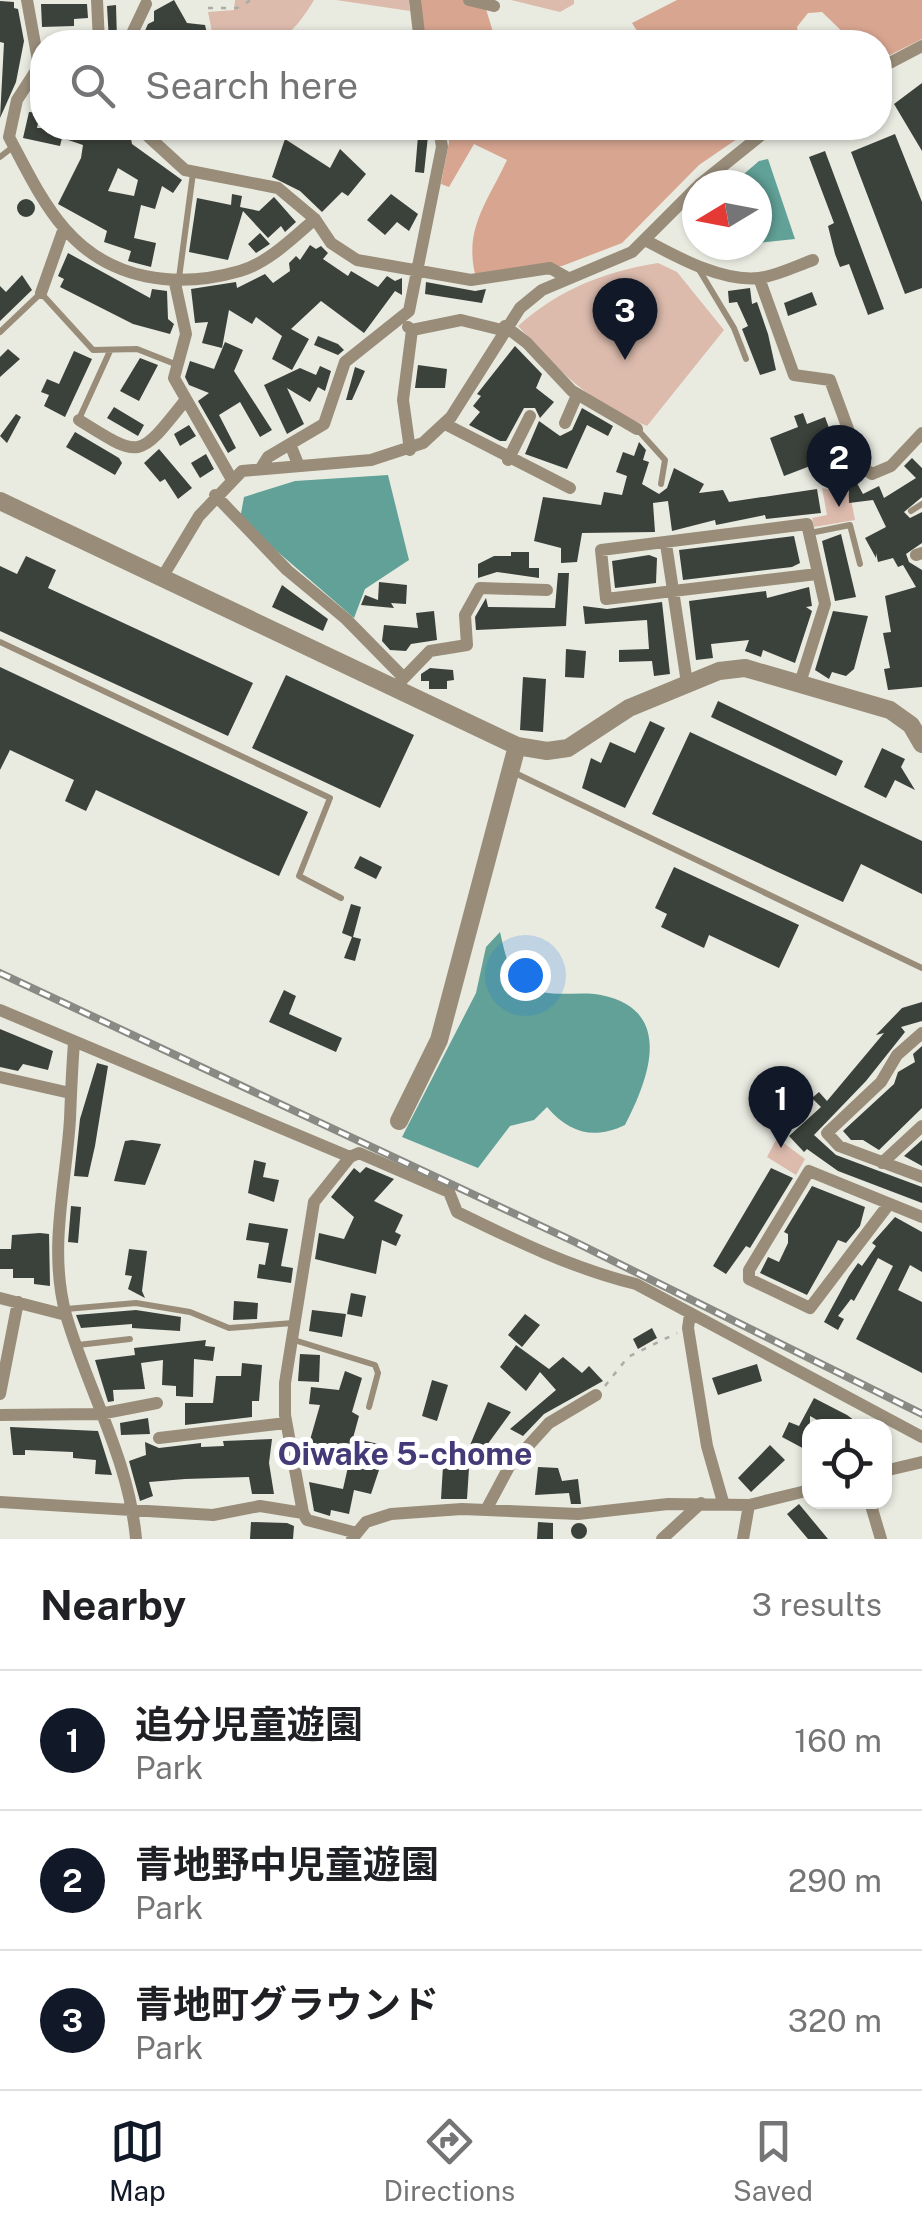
<!DOCTYPE html>
<html lang="en">
<head>
<meta charset="utf-8">
<style>
	body { margin:0; font-family:"Public Sans","Noto Sans JP",sans-serif; background:#f2f2f2; color:#202124 }
	.controls { position:absolute; right:30px; bottom:30px; display:grid; overflow:hidden; border-radius:20px; box-shadow:0 2px 8px #0004 }
	.controls button { width:90px; height:90px; display:grid; place-items:center; padding:0; border:0; border-bottom:2px solid #e0e0e0; background:#fff; color:#202124; font:50px sans-serif }
	.compass { position:absolute; left:682px; top:170px; width:90px; height:90px; border-radius:50%; background:#fff; box-shadow:0 2px 8px #0004; rotate:260deg }
	.you { position:absolute; left:525px; top:975px; width:35px; height:35px; margin:-25px; border:8px solid #fff; border-radius:50%; background:#1a73e8; box-shadow:0 0 0 15px #1a73e833 }
	.badge { display:grid; place-items:center; width:65px; height:65px; border-radius:50%; background:#111827; color:#fff; font-size:32px; font-weight:700 }
	.pin { position:absolute; translate:-50% -82px; filter:drop-shadow(0 2px 5px #0008) }
	.pin::after { content:''; position:absolute; top:52px; width:35px; height:30px; background:inherit; clip-path:polygon(0 0,100% 0,50% 100%) }
	.list { margin:0; padding:0; list-style:none }
	h2 { display:flex; justify-content:space-between; align-items:center; height:130px; margin:0; padding:0 40px; font-size:42px }
	h2 small { font-size:32px; font-weight:400; color:#757577 }
	.list li { display:grid; grid-template-columns:65px 1fr auto; gap:30px; align-items:center; box-sizing:border-box; height:140px; padding:0 40px; border-top:2px solid #e0e0e0 }
	.list b { display:block; font-size:38px; white-space:nowrap }
	.list p { margin:0; font-size:32px; white-space:nowrap; color:#757577 }
	.list em { font-size:32px; font-style:normal; color:#757577 }
	.icon { flex:none; width:55px; height:55px; fill:none; stroke:currentColor; stroke-width:2; stroke-linecap:round; stroke-linejoin:round }
	.map { position:relative; flex:none; width:922px; height:1539px; overflow:hidden }
	.search { position:absolute; background:#fff; box-shadow:0 2px 8px #0004; left:30px; right:30px; top:30px; height:110px; display:flex; align-items:center; gap:25px; box-sizing:border-box; padding:0 35px; border-radius:40px; color:#757577; font-size:38px }
	.sheet { height:550px; background:#fff }
	nav { display:flex; justify-content:space-around; align-items:center; box-sizing:border-box; height:140px; border-top:2px solid #e0e0e0; background:#fff; font-size:28px; color:#757577 }
	nav a { display:grid; justify-items:center; gap:5px }
	nav .on { color:#111827 }
	.map>svg:first-child { display:block }
</style>
</head>
<body>
<div class="map">
<svg width="922" height="1539" viewBox="0 0 922 1539">
	<rect width="100%" height="100%" fill="#e9ebe1"/>
	<!-- green -->
	<path fill="#dcbbad" d="M235 0H314C282 53 271 43 214 42L208 12 234 10Z
		M336 0H409L410 11Z
		M511 0H574V4L560 12Z
		M658 263 677 272 724 330 647 426C588 403 560 371 518 326 560 289 603 272 658 263Z
		M822 488 850 494 855 520 814 527 812 518 827 515Z
		M777 1138 805 1159 796 1175 767 1157Z"/>
	<!-- forest -->
	<path fill="#d8a590" d="M420 0H463L486 9 496 42H425Z
		M677 0H922V39L880 60V42H853L822 12 808 13 797 27 799 42H644L632 23Z
		M446 128H753L699 165 622 243 562 266 476 278C463 229 487 203 507 160L474 144 449 187 441 184 449 142Z"/>
	<!-- water -->
	<path fill="#61a197" d="M768 159 795 239 757 243V185H731L759 161Z
		M388 475 409 560 365 589 354 618 240 519 244 497 295 481Z
		M500 932C505 952 507 972 526 985 547 1000 577 990 601 995 675 1010 649 1079 625 1125 594 1140 569 1133 547 1107L534 1120 510 1126 478 1168 402 1137 476 993 486 947Z"/>
	<!-- building -->
	<path fill="#3b413b" fill-rule="evenodd" d="M174 0 187 23 205 25 209 42H140L148 24 154 21V11Z
		M0 1 14 2V8L18 9 24 41 16 82 0 118 4 43 0 42Z
		M41 4H87L88 18 74 19V26L42 27Z
		M116 5 117 40 109 41 107 6Z
		M922 83V151L894 104Z
		M29 112 40 113 37 128H129L132 144 182 180 173 193 162 186 155 209 141 205 134 238 156 243 151 267 128 261 131 251 104 242 107 231 58 204 81 158 83 145 62 138 60 146 23 138ZM118 168 138 180 134 196 108 191Z
		M895 134 922 202V288L905 294 851 152Z
		M418 136H428L424 173 415 172Z
		M285 139 330 168 340 149 366 174 348 196 342 192 322 212 300 191 272 177Z
		M825 151 884 309 868 315 849 264 840 267 835 254 828 226 834 223 809 157Z
		M232 194 242 196 240 207 259 211 274 197 296 222 285 232 281 226 268 238 243 211 228 260 189 252 197 198 231 205Z
		M391 194 418 214 409 231 397 222 385 235 367 220Z
		M17 208a9 9 0 1 1 18 0a9 9 0 1 1-18 0Z
		M260 233 270 244 256 253 248 244Z
		M310 245 316 249 321 246 328 253 323 259 348 276 351 271 378 287 387 276 395 281 402 278V295L395 291 364 333 321 301 291 329 309 339 292 370 272 359 282 336 256 317 252 324 229 310 222 348 202 343 208 322 195 323 191 289 236 282 237 288 265 274 273 283 290 271 289 263 296 256 300 260Z
		M68 253 150 298 152 289 167 291 168 319 174 324 170 334 133 324 60 287 64 279 58 276Z
		M22 275 32 290 0 321V286L6 292Z
		M426 282 475 291 486 289 482 303 425 294Z
		M750 288 752 304 757 302 768 334 776 370 760 375 742 329 748 326 737 302 729 303 728 291Z
		M812 292 817 305 788 316 784 303Z
		M318 336 338 344 344 350 338 355 314 345Z
		M225 342 243 350 234 371 272 430 260 437 240 402 219 415 236 448 228 453 198 401 209 393 189 385 185 377 190 361 214 369Z
		M515 346 542 374 536 388 554 402 540 418 535 408H524L506 441H500L469 425 480 412 473 406 481 396 477 394Z
		M8 349 20 359 0 377V357Z
		M74 351 92 359 65 417 44 406 49 395 41 392 47 379 59 384Z
		M140 358 158 365 139 401 120 391Z
		M418 365 447 369 445 388H415Z
		M320 366 331 371 325 391 318 387 310 402 287 388 304 424 287 434 264 385 300 368 316 375Z
		M355 367 365 371 352 400H346Z
		M114 407 144 425 138 436 107 418Z
		M582 408 613 426 608 436 587 425 567 469 525 454 539 421 560 436 572 430Z
		M803 413 807 424 825 417 839 455 784 476 770 438 798 427 794 416Z
		M16 414 21 417 7 443 0 436Z
		M189 425 196 436 180 446 174 434Z
		M75 432 119 458 122 463 115 475 66 447Z
		M639 442 646 450 643 460 649 462 642 484 659 494 667 488 674 468 704 484 699 493 723 490 729 502 817 489 821 513 766 519 765 515 716 525 715 520 672 531 668 501 653 503 655 532 582 533 577 562 561 563V548L534 541 543 497 601 505 604 492 622 495 627 476 616 472 623 452 634 456Z
		M159 449 192 488 178 499 165 479 160 482 144 463Z
		M206 454 214 469 200 478 191 463Z
		M912 458 922 468V497L904 512 910 518 922 512V543L906 554 909 562 922 570V687L888 690 884 669 890 668 883 633 891 632 885 596 916 587 903 565 898 567 893 558 878 562 876 553V558L865 538 886 527 873 500 849 503 848 467 863 494 879 486 884 498 916 478 904 466Z
		M841 534 856 597 835 601 822 541Z
		M794 536 800 563 792 567 683 580 679 550Z
		M511 552H529V568H539V578L497 572 478 578V564L494 556H511Z
		M649 555 657 558 656 583 615 588 612 561Z
		M26 556 56 570 48 588 253 683 228 736 0 631V566L17 574Z
		M558 573H569L566 626 476 630 475 617 486 598 488 607 555 608Z
		M379 582 407 585 406 604 391 603 394 608 361 605 365 595 378 600Z
		M282 585 328 619 323 631 272 607Z
		M809 587 812 606 806 607 812 611 795 663 763 650 761 657 745 651 749 640 711 644 713 658 696 660 689 601 766 591 767 598Z
		M662 602 670 674 654 676 652 661 619 662V650L649 649 647 620 585 624 583 606 607 609Z
		M434 611 437 640 411 644 406 651 390 650 382 641 384 625 418 628 416 613Z
		M833 611 868 616 854 669 846 676 832 672 829 679 815 670Z
		M566 649 586 651 584 678 565 677Z
		M0 667 308 812 279 876 96 790 86 811 65 801 74 780 10 750 0 770Z
		M430 668 453 670 454 680 447 681V689H429V681H421V674Z
		M286 675 414 735 380 808 252 748Z
		M523 677 546 679 543 732 520 730Z
		M718 701 843 761 836 776 711 717Z
		M650 721 665 728 625 808 582 788 591 758 601 763 610 742 635 753Z
		M690 732 922 841V894L861 864 843 902 652 814Z
		M882 748 905 759 901 767 915 790 895 780 886 798 864 787Z
		M360 856 382 867 376 879 354 868Z
		M674 867 799 925 779 968 709 935 704 948 661 927 667 914 655 908Z
		M351 904 361 907 353 937 361 939 355 961 344 958 352 937 342 933Z
		M284 990 296 996 289 1014 342 1038 336 1052 269 1022Z
		M922 1002V1021L901 1027 905 1032 866 1081 814 1135 836 1155 922 1187V1203L838 1171 807 1149 804 1152 789 1136 821 1107 812 1098 819 1092 827 1101 884 1033 876 1035 902 1008Z
		M0 1029 53 1051 48 1070 23 1064 18 1071 0 1067Z
		M922 1046V1108L879 1150 863 1140H851L843 1131 894 1084 898 1072 915 1062 913 1054Z
		M97 1063 108 1066 95 1146 88 1177 74 1176 80 1119Z
		M132 1140 161 1144 145 1185 114 1181 125 1141Z
		M922 1140V1166L904 1156Z
		M254 1160 266 1163 263 1177 279 1180 274 1202 248 1193Z
		M366 1167 394 1179 374 1201 403 1215 395 1232 401 1235 396 1246 382 1240 376 1274 315 1259 319 1233 344 1239 354 1217 331 1197 354 1168 360 1173Z
		M771 1168 793 1178 750 1248 746 1246 726 1274 713 1266Z
		M812 1186 865 1207 860 1226 846 1243 838 1240 807 1295 760 1273 768 1257 779 1262 788 1243V1234L784 1232Z
		M71 1206 81 1207 78 1243 68 1242Z
		M895 1217 922 1232V1272L910 1265 898 1290 922 1302V1373L856 1339 893 1266 878 1258 854 1301 851 1299 838 1316 844 1319 838 1330 824 1322 849 1276 858 1263 862 1266 876 1246 872 1243Z
		M249 1223 288 1229 281 1266 293 1268 291 1283 257 1278 259 1264 265 1265 269 1243 246 1240Z
		M40 1233 49 1234 50 1286 34 1284V1278H13V1269H0V1249H11L12 1235Z
		M129 1249 147 1251 142 1291 145 1298 128 1289 132 1276 125 1275Z
		M351 1293 366 1296 362 1317 347 1314Z
		M234 1301 258 1303 257 1319 233 1320Z
		M136 1310 181 1317 180 1331 132 1328V1324L81 1328 76 1315Z
		M312 1310 346 1314 342 1337 309 1331Z
		M525 1314 540 1325 522 1347 508 1335Z
		M652 1328 657 1338 638 1349 633 1339Z
		M206 1340 205 1346 215 1347 213 1361 194 1359 193 1397 176 1396V1386L162 1385 163 1360 141 1363 145 1389 113 1390 114 1401 108 1402 95 1360 135 1355 134 1348Z
		M516 1345 549 1369 563 1357 582 1373 589 1366 603 1381 544 1414 523 1436 510 1429 556 1390 540 1372 526 1391 500 1367Z
		M300 1354 320 1355 319 1382 298 1381Z
		M242 1363 262 1365 259 1401H252V1417L185 1425V1403H213L216 1376H241Z
		M757 1364 762 1381 718 1395 712 1378Z
		M345 1371 362 1378 352 1412 359 1416 353 1438 387 1446 371 1494 354 1490 349 1514 331 1510 330 1516 314 1511 309 1482 343 1489 350 1458 311 1459 305 1456 303 1440H310L320 1405 309 1404 311 1387 339 1390Z
		M432 1380 448 1385 437 1421 422 1416Z
		M814 1398 847 1415 862 1426H828L810 1416V1452L782 1437 789 1422 799 1426Z
		M488 1402 511 1412 487 1445 494 1452 491 1460 468 1450Z
		M148 1418 150 1434 121 1435 120 1423Z
		M10 1427 98 1431 112 1475 95 1474 96 1460 73 1458V1452L25 1450V1455H13Z
		M272 1439 269 1463 274 1494H252L249 1477 185 1479 149 1482 153 1496 140 1501 129 1461 146 1455 145 1442 159 1448 201 1443V1447L224 1446 223 1441Z
		M770 1445 785 1460 751 1492 738 1478Z
		M443 1466 469 1468 467 1499H441Z
		M538 1467 558 1468 562 1481 578 1479 581 1504H571L569 1493 535 1495Z
		M799 1504 828 1539H808L787 1514Z
		M251 1522 287 1523 294 1526 293 1539H250Z
		M538 1522 553 1523V1539H537Z
		M571 1531a8 8 0 1 1 16 0a8 8 0 1 1-16 0Z"/>
	<g fill="none" stroke-linecap="round" stroke-linejoin="round">
		<!-- path -->
		<path stroke="#abaca4" stroke-width="2.5" stroke-dasharray="5 8" stroke-linecap="butt" d="M208 8H237L251 0
			M605 1386 628 1357 677 1333"/>
		<!-- service -->
		<path stroke="#998d7a" stroke-width="6" d="M0 157 14 146
			M698 268 734 328 746 359
			M179 278 193 173
			M0 332 41 293 93 350 137 349 175 364
			M79 419 110 351
			M637 429 665 460 661 484
			M911 511 922 504
			M810 533 850 525 860 564
			M0 642 330 798 299 876 341 898
			M513 772 922 968
			M66 1309 136 1303 190 1312 229 1328 293 1323
			M294 1340 375 1365 378 1373 369 1407
			M78 1345 130 1339"/>
		<!-- minor -->
		<path stroke="#998d7a" stroke-width="12" d="M27 0 39 66 17 100 9 137C25 167 42 203 65 229 110 281 177 289 240 271 268 263 293 238 315 219
			M97 0 99 42
			M415 0 420 42
			M469 0 494 6
			M128 42 146 4
			M880 68 922 46
			M139 128 185 170 278 188 315 219 331 243 357 260 471 280 550 268 568 278
			M699 185 770 128
			M645 240C677 257 721 282 759 278 777 276 796 266 813 260
			M759 278 794 375 830 380 862 467 872 474 891 466 922 433
			M175 283 186 334 174 378 231 478
			M41 293 64 228
			M505 326 527 343 572 391 637 429
			M408 327 412 330 461 320 502 330
			M79 420C140 458 138 460 184 402
			M565 423 577 395
			M445 424 570 488
			M410 450 403 400 412 330
			M508 460 530 416
			M298 464 290 444 324 424 345 362 409 311 442 147 439 128
			M261 468 268 457 290 444
			M215 495 287 570 346 619 403 677
			M666 544 687 683
			M916 555 922 553
			M163 576 199 516 242 471 371 460 423 443 451 417 520 308 542 290 632 252 697 187
			M399 683 430 651 467 645 465 615 480 588 547 590
			M800 683 825 604 807 524 601 550 606 599 817 574
			M0 1010 350 1157
			M922 1033 897 1055 881 1082 827 1133 839 1146 922 1177
			M74 1043C72 1068 71 1093 70 1119 66 1185 48 1249 66 1315 88 1391 129 1459 136 1539
			M0 1077 70 1093
			M882 1163 922 1126
			M889 1204 810 1308 749 1279V1270L809 1171 922 1217
			M0 1298 66 1315
			M690 1314 688 1328 707 1446 723 1502
			M0 1394 18 1302
			M0 1415 100 1414 157 1403
			M159 1438 286 1423
			M884 1471 922 1462
			M0 1502 213 1515 260 1506 303 1513 307 1520 353 1532
			M870 1502 881 1539
			M486 1510 509 1467 549 1423 596 1395
			M303 1513 285 1415V1383L314 1202 350 1157 359 1153 449 1192 457 1212C514 1240 574 1269 636 1284L922 1437
			M352 1539 366 1522 391 1514 462 1509 578 1514 668 1504 749 1505 810 1490
			M662 1539 701 1503
			M743 1539 749 1505"/>
		<!-- tertiary -->
		<path stroke="#998d7a" stroke-width="18" d="M0 501 517 746 547 751 568 748 629 708 719 671 745 668 890 710 911 725 922 744
			M399 1121 439 1040 517 746"/>
		<defs>
			<path id="rail" d="M0 973 575 1242 922 1414"/>
		</defs>
		<!-- rail casing -->
		<use href="#rail" stroke="#898a83" stroke-width="8"/>
		<!-- rail -->
		<use href="#rail" stroke="#fff" stroke-width="4" stroke-dasharray="11" stroke-linecap="butt"/>
	</g>
	<g text-anchor="middle" dominant-baseline="central" stroke-width="10" stroke-linejoin="round" paint-order="stroke">
		<!-- neighbourhood labels -->
		<g font-size="32" font-weight="bold" fill="#433a77" stroke="#fff">
			<text x="405" y="1453">Oiwake 5-chome</text>
		</g>
	</g>
</svg>
<div class="controls">
<button><svg class="icon" aria-label="locate" viewBox="0 0 24 24"><circle cx="12" cy="12" r="6"/><path d="M12 2v4M12 18v4M2 12h4M18 12h4"/></svg></button>
</div>
<svg class="compass" viewBox="-18 -18 36 36"><path d="M0-13l5 13h-10z" fill="#e53935"/><path d="M0 13l5-13h-10z" fill="#757577"/></svg>
<div class="you"></div>
<div class="pin badge" style="left:781px;top:1148px">1</div>
<div class="pin badge" style="left:839px;top:507px">2</div>
<div class="pin badge" style="left:625px;top:360px">3</div>
<div class="search"><svg class="icon" aria-label="search" viewBox="0 0 24 24"><circle cx="10" cy="10" r="6"/><path d="M15 15l6 6"/></svg>Search here</div>
</div>
<section class="sheet">
<h2>Nearby<small>3 results</small></h2>
<ul class="list">
<li><span class="badge">1</span><div><b>追分児童遊園</b><p>Park</p></div><em>160 m</em></li>
<li><span class="badge">2</span><div><b>青地野中児童遊園</b><p>Park</p></div><em>290 m</em></li>
<li><span class="badge">3</span><div><b>青地町グラウンド</b><p>Park</p></div><em>320 m</em></li>
</ul>
</section>
<nav>
<a class="on"><svg class="icon" aria-label="map" viewBox="0 0 24 24"><path d="M3 6l6-2 6 2 6-2v14l-6 2-6-2-6 2zM9 4v14M15 6v14"/></svg>Map</a>
<a><svg class="icon" aria-label="directions" viewBox="0 0 24 24"><path d="M12 3l9 9-9 9-9-9zM9 14v-3h6M13 9l2 2-2 2"/></svg>Directions</a>
<a><svg class="icon" aria-label="saved" viewBox="0 0 24 24"><path d="M7 4h10v16l-5-4-5 4z"/></svg>Saved</a>
</nav>
</body>
</html>
